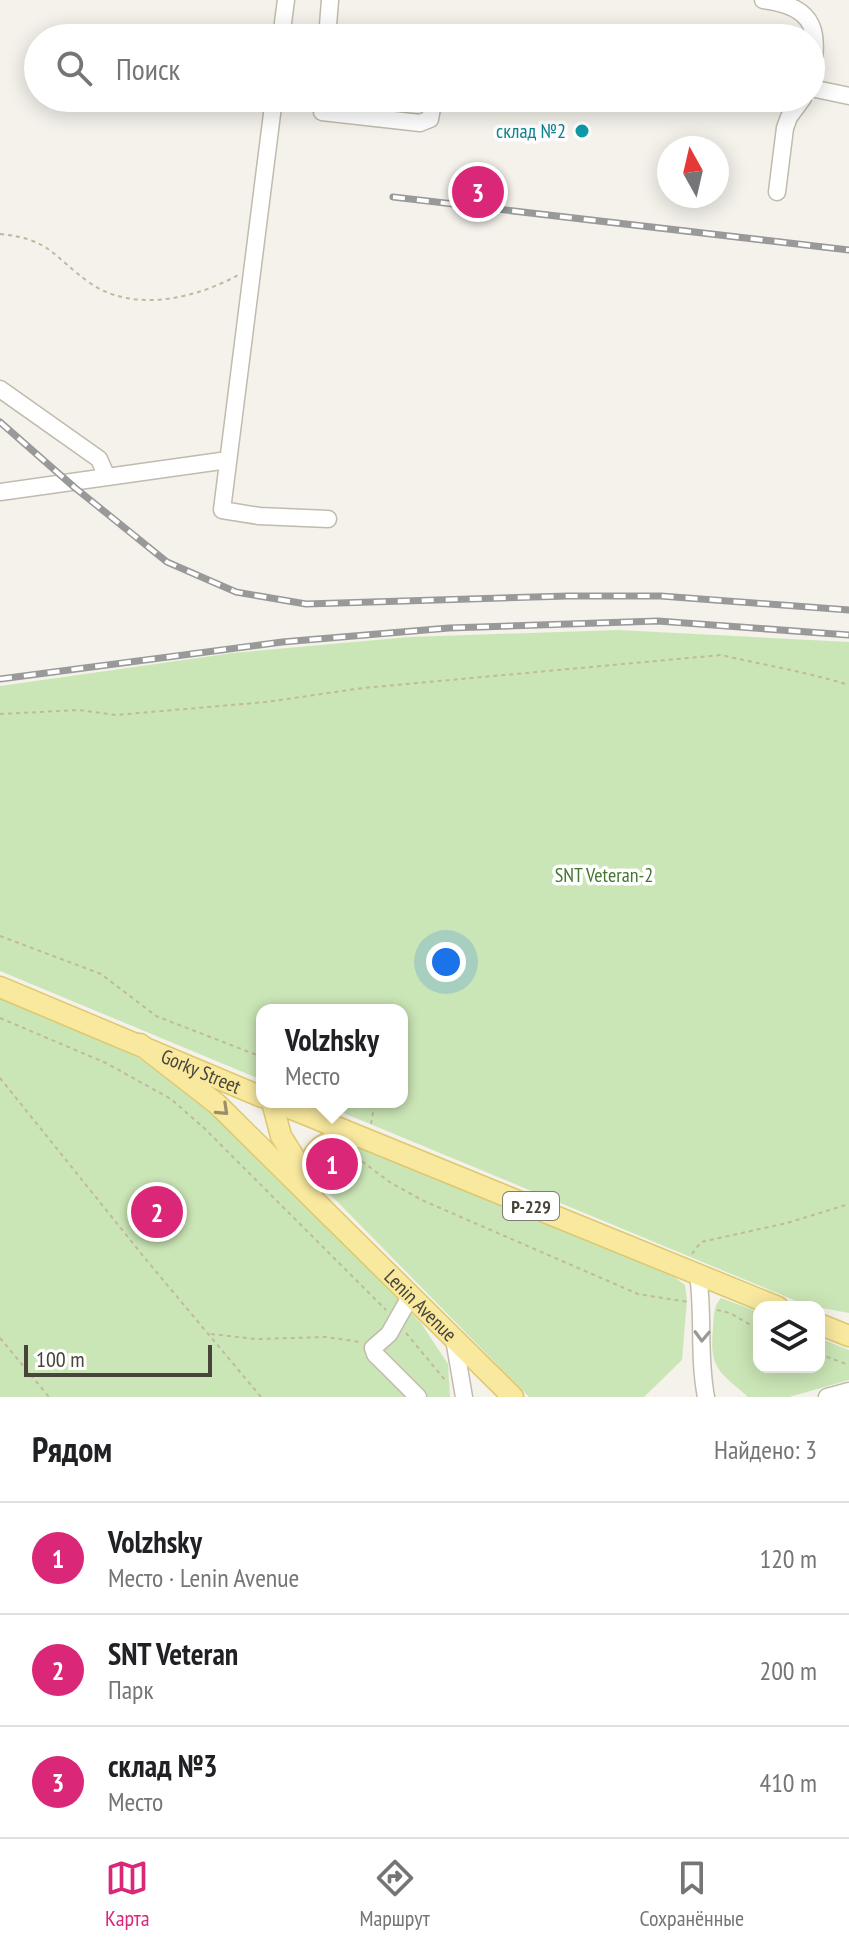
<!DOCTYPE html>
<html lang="ru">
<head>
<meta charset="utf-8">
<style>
	body { margin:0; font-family:"PT Sans Narrow",sans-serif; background:#f2f2f2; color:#202124 }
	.controls { position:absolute; right:24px; bottom:24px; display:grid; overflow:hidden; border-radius:16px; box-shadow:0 4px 20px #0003 }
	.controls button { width:72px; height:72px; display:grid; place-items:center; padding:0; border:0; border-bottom:2px solid #e0e0e0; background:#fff; color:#202124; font:40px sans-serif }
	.compass { position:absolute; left:657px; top:136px; width:72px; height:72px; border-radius:50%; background:#fff; box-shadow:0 4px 20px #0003; rotate:352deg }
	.scale { position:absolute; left:24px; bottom:20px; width:188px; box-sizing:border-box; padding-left:8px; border:4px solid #484439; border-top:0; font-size:22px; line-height:28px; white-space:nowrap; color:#484439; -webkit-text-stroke:6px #fff; paint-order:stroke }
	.you { position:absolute; left:446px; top:962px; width:28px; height:28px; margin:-20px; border:6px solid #fff; border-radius:50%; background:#1a73e8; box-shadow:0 0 0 12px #1a73e833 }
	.badge { display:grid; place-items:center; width:52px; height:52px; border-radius:50%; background:#db2777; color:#fff; font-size:26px; font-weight:700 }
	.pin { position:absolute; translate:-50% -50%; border:4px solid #fff; box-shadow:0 2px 8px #0006 }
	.popup { position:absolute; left:256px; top:1004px; width:152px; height:104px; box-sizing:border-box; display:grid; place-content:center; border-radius:16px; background:#fff; filter:drop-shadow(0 2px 6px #0005); font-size:26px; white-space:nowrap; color:#757577 }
	.popup b { font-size:30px; color:#202124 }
	.popup::after { content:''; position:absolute; left:50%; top:100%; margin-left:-16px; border:16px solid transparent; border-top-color:#fff }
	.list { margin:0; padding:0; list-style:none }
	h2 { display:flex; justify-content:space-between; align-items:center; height:104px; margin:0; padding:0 32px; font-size:34px }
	h2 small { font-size:26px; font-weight:400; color:#757577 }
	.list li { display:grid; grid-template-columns:52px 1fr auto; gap:24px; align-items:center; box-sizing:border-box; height:112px; padding:0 32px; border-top:2px solid #e0e0e0 }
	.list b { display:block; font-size:30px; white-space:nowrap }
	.list p { margin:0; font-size:26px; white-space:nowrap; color:#757577 }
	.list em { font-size:26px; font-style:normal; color:#757577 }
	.icon { flex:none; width:44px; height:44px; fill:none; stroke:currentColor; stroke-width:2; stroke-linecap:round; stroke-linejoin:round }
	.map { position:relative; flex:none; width:849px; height:1397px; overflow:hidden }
	.search { position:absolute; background:#fff; box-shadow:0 4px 20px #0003; left:24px; right:24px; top:24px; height:88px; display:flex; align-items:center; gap:20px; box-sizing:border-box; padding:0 28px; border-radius:44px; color:#757577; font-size:30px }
	.sheet { height:440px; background:#fff }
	nav { display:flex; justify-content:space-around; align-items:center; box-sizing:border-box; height:112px; border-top:2px solid #e0e0e0; background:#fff; font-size:22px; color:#757577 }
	nav a { display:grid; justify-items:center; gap:4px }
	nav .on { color:#db2777 }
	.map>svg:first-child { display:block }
</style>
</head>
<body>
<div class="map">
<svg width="849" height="1397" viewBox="0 0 849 1397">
	<rect width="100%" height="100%" fill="#f4f2eb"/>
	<!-- green -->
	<path fill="#cbe6b6" d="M618 630 849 642V1313L806 1305 317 1102H402V1010H262V1080L0 971V686L233 653 409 637Z
		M0 998 135 1056 164 1073 217 1114 421 1323 448 1364 450 1397H0Z
		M354 1145 673 1276 685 1285 687 1300 682 1360 644 1397H529L321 1185 318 1168 325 1152Z
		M721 1298 759 1312V1367H819V1338L849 1350V1380L789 1397H748C719 1371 709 1369 713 1328 714 1317 713 1306 721 1298Z"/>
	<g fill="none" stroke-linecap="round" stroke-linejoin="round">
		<defs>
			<path id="minor" d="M763 0C819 7 819 33 811 81
				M281 38 286 0
				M327 38 330 0
				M811 88 849 96
				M274 98 222 510 259 516 328 519
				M323 98 322 112 420 123 430 119 434 98
				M777 192 785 128 789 117 803 98
				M0 389 99 459 107 477 0 492
				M107 477 228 460
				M698 1274C704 1316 698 1356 706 1397
				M411 1295 389 1334 373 1348 375 1354 418 1397
				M454 1339 464 1397
				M827 1397 849 1391"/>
			<g id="major">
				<path id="s1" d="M0 987 262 1097"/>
				<path id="s2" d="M140 1044 217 1104 513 1397"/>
				<path d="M272 1102 281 1136 313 1187"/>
				<path d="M275 1102 778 1307"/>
				<path d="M312 1186C304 1147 326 1138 360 1137"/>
				<path d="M819 1324 849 1336"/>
			</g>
		</defs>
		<!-- minor casing -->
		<use href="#minor" stroke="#c0bbad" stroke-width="19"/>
		<!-- major casing -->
		<use href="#major" stroke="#dec86f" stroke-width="23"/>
		<!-- path -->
		<path stroke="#c1b89f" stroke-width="2" stroke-dasharray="4 4" stroke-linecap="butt" d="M0 234C51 239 53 257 90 283 133 313 195 299 238 275
			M0 714 79 710 116 715 266 702 363 688 721 655C764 665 807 672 849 685
			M0 936 101 974 156 1016 262 1057
			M0 1018 106 1063 171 1099 204 1128 386 1310
			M0 1078 148 1262 261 1397
			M371 1124 374 1107 372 1102
			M358 1155 359 1159 391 1183 424 1201 638 1294 688 1302
			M692 1254 701 1242 787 1223 849 1204
			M717 1310 730 1313 759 1330
			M406 1333 445 1380
			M211 1334 256 1339 326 1337 360 1342
			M0 1338 49 1397
			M819 1354 849 1365"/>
		<!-- minor -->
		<use href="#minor" stroke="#fff" stroke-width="16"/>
		<!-- major -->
		<use href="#major" stroke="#f9e99f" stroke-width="20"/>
		<defs>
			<path id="rail" d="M393 197 849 250
				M0 422 74 487 167 562 236 592 306 604 568 596H661L849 610
				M0 679 282 642 449 628 658 621 849 635"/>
		</defs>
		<!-- rail casing -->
		<use href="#rail" stroke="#999" stroke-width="7"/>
		<!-- rail -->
		<use href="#rail" stroke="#fff" stroke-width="4" stroke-dasharray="12" stroke-linecap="butt"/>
	</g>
	<!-- one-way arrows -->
	<defs><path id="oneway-chevron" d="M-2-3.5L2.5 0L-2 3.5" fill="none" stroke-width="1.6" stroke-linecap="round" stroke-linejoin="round" transform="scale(2)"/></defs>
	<use stroke="#988e67" href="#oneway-chevron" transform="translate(223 1110) rotate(43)"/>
	<use stroke="#9a9892" href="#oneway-chevron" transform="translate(702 1336) rotate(92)"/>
	<!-- markers -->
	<circle fill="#0f9aa8" stroke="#fff" stroke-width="3" cx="582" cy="131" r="8"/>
	<g text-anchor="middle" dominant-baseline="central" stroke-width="7" stroke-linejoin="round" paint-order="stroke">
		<!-- shield labels -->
		<rect fill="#fff" stroke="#7f7c74" stroke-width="2" x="503" y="1192" width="56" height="28" rx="6"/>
		<g font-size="18" font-weight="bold" fill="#484439">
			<text x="531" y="1206">Р-229</text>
		</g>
		<!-- culture labels -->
		<g font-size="20" fill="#0d838f" stroke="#fff" text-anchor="end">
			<text x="566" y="131">склад №2</text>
		</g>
		<!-- park labels -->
		<g font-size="20" fill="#42782e" stroke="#fff">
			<text x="604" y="875">SNT Veteran-2</text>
		</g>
		<!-- street labels -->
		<g font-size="20" fill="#484439" stroke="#fff">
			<text stroke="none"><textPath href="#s1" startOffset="218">Gorky Street</textPath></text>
			<text stroke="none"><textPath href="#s2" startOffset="384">Lenin Avenue</textPath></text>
		</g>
	</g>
</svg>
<div class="controls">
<button><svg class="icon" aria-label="layers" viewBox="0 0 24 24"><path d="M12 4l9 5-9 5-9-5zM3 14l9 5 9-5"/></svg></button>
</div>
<svg class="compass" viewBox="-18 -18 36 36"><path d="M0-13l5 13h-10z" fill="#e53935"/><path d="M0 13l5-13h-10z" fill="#757577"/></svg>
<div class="scale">100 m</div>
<div class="you"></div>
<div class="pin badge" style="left:332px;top:1164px">1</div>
<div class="popup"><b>Volzhsky</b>Место</div>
<div class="pin badge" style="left:157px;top:1212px">2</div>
<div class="pin badge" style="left:478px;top:192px">3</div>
<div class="search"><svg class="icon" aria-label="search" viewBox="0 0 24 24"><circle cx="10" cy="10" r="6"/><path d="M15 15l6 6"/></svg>Поиск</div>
</div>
<section class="sheet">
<h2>Рядом<small>Найдено: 3</small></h2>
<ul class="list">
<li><span class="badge">1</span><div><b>Volzhsky</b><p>Место · Lenin Avenue</p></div><em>120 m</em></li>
<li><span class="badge">2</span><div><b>SNT Veteran</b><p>Парк</p></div><em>200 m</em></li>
<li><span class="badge">3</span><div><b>склад №3</b><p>Место</p></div><em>410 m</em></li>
</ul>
</section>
<nav>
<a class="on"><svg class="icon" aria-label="map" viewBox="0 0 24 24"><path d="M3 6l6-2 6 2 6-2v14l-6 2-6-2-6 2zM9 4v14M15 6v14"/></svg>Карта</a>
<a><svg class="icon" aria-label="directions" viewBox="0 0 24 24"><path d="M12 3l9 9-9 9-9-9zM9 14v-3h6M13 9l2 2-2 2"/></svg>Маршрут</a>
<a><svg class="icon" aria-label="saved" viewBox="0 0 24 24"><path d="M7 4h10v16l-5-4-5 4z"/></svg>Сохранённые</a>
</nav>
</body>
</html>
